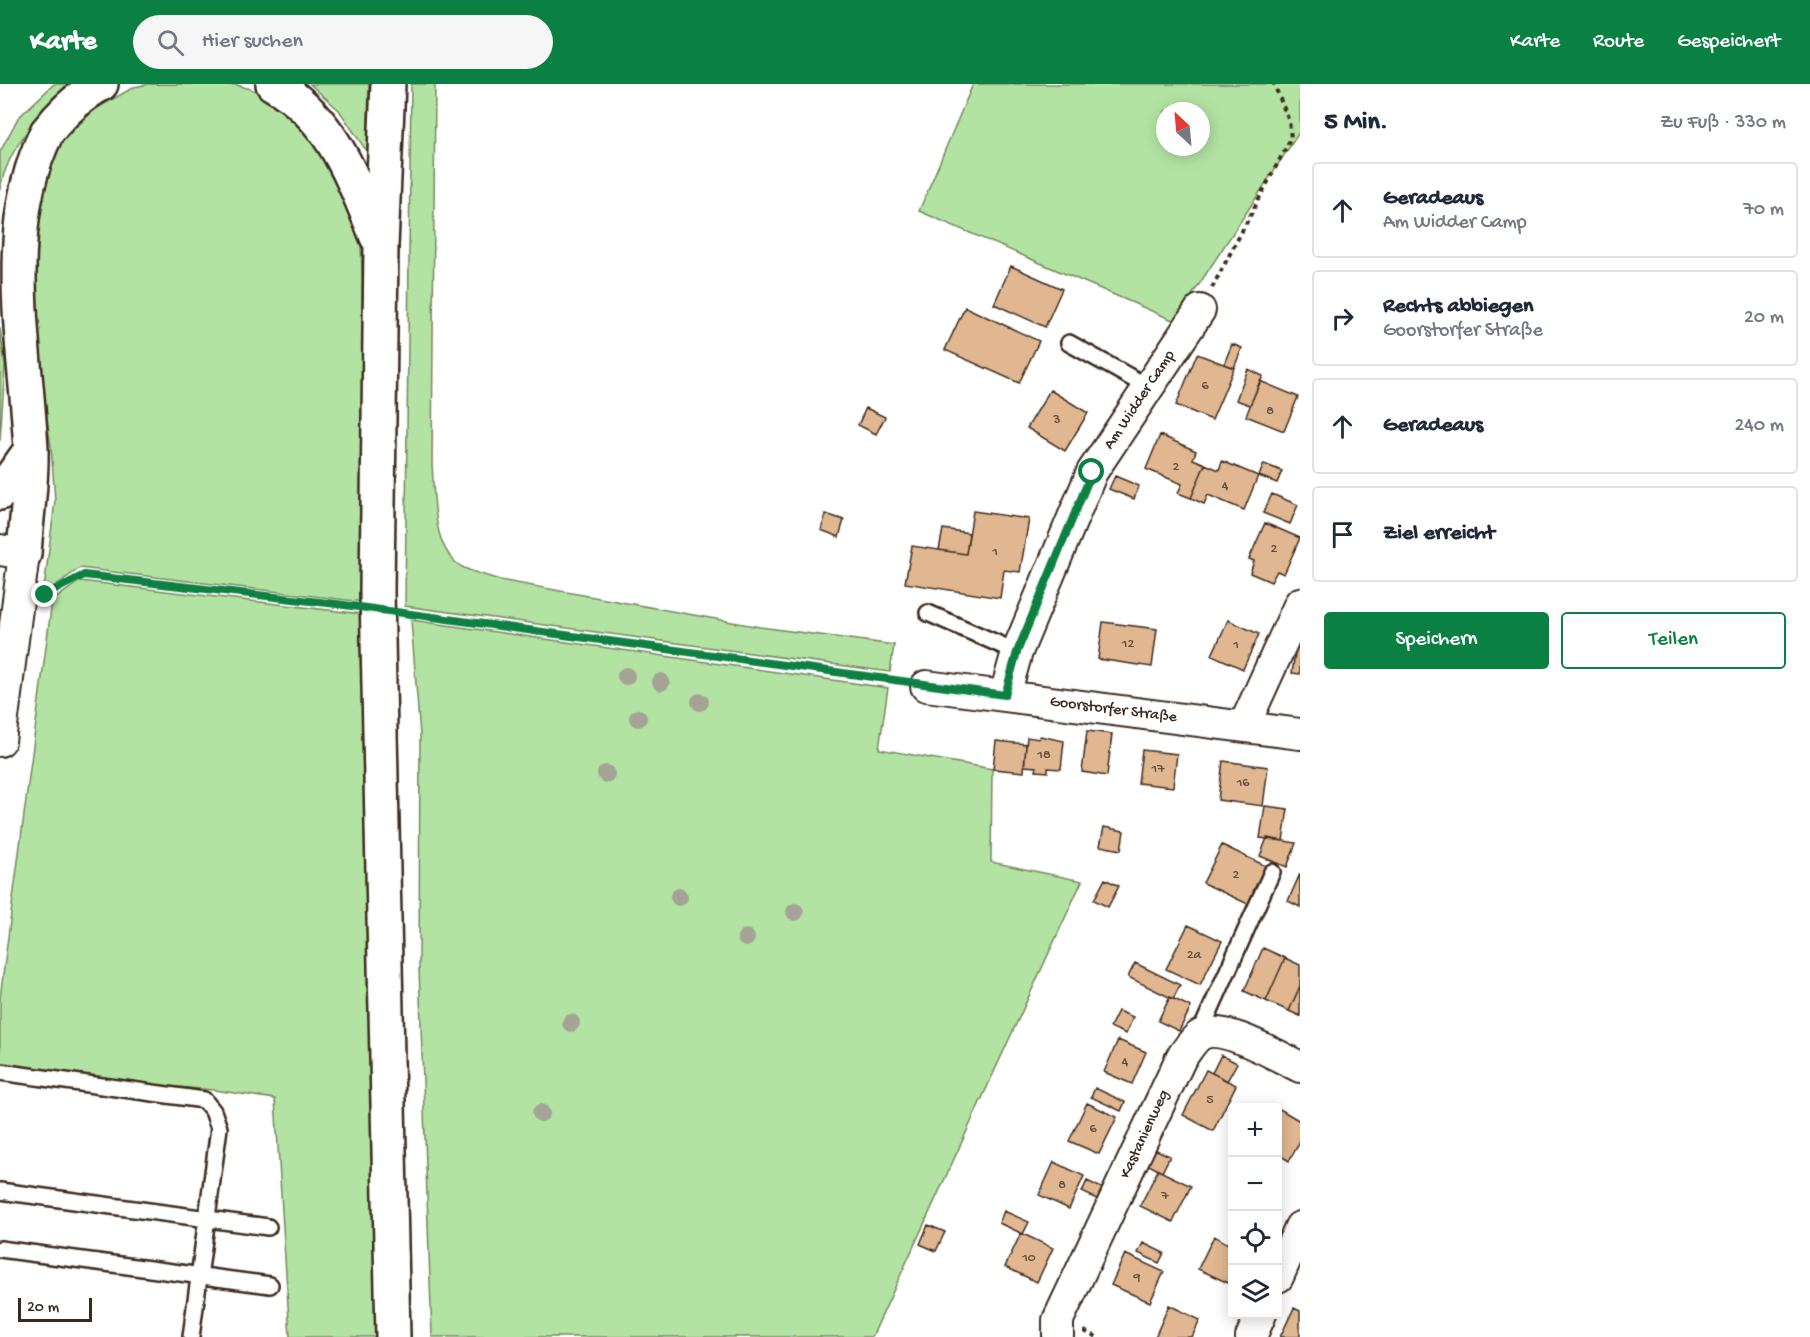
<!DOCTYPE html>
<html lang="de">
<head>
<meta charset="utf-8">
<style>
	body { margin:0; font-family:"Gochi Hand",sans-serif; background:#f6f6f7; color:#1f2937 }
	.controls { position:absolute; right:18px; bottom:18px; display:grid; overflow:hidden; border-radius:6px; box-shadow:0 3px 15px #0003 }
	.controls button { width:54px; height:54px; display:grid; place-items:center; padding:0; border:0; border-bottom:2px solid #e0e1e3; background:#fff; color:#1f2937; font:30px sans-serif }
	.compass { position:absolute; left:1156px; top:18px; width:54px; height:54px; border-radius:50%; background:#fff; box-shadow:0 3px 15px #0003; rotate:334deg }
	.scale { position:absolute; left:18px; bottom:15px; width:74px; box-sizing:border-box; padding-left:6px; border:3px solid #3b2a1e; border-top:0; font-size:16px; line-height:21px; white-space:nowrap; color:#3b2a1e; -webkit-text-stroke:4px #fff; paint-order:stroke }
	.stop { position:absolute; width:18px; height:18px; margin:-14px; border:4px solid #0b8043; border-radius:50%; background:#fff }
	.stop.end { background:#0b8043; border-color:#fff; box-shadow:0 2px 6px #0008 }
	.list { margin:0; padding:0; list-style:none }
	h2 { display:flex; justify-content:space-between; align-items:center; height:78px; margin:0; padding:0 24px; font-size:26px }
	h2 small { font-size:20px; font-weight:400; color:#747a83 }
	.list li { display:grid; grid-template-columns:39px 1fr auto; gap:18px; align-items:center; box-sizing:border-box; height:96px; margin:0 12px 12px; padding:0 12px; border:2px solid #e0e1e3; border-radius:6px }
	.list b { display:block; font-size:22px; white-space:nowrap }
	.list p { margin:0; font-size:20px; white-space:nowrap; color:#747a83 }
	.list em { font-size:20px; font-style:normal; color:#747a83 }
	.actions { display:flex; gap:12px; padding:18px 24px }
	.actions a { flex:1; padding:14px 0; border:2px solid #0b8043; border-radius:6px; text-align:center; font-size:21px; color:#0b8043 }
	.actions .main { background:#0b8043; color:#fff }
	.icon { flex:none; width:33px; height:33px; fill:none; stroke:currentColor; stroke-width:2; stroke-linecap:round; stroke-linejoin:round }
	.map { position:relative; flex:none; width:1300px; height:1253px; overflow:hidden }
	header { display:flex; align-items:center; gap:36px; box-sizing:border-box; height:84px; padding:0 30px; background:#0b8043; color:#fff }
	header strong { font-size:28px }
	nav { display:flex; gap:33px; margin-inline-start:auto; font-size:21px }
	.search { width:420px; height:54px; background:#f6f6f7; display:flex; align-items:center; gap:15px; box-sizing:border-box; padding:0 21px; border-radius:33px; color:#747a83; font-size:22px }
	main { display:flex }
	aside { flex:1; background:#fff }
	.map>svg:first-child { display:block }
</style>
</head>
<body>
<header>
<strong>Karte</strong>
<div class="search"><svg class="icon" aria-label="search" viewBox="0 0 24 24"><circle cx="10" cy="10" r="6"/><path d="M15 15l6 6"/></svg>Hier suchen</div>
<nav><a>Karte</a><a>Route</a><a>Gespeichert</a></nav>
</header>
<main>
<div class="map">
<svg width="1300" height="1253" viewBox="0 0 1300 1253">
	<rect width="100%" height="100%" fill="#fff"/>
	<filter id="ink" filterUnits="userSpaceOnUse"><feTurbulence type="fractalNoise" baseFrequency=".0167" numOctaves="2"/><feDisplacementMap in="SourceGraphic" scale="12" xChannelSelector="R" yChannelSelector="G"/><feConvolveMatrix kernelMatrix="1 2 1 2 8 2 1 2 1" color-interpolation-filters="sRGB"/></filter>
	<g filter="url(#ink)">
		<!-- green -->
		<path fill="#b3e3a3" stroke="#778660" stroke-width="1.5" fill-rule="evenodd" d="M54 0H75C42 25 7 64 0 106V68L18 34Z
			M149 0C173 0 215 0 237 1 300 16 344 80 358 139 362 155 361 174 362 190L363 518 80 484 49 506 44 505 55 417 51 362 25 204 43 89 65 54 94 26 134 3Z
			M310 0H369L367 68 339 26Z
			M411 0H435L432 381C435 413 431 467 464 484 475 489 488 492 500 496L760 543 894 561 890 588 405 522Z
			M973 0H1300V47L1175 237 919 127ZM1165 27H1201V63H1165Z
			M0 244 5 282 0 357Z
			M80 497 362 530 379 1253H290L275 1015 214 1006 0 988V914L52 517Z
			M411 536 888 604 879 665 992 685 991 778 1082 797 872 1253H432L419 884 420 651Z"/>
		<!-- building -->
		<path fill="#e0b791" stroke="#3b2a1e" stroke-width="1.5" d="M1011 182 1062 205 1045 243 994 220Z
			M965 223 1039 257 1019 299 945 266Z
			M1232 260 1242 264 1234 284 1224 280Z
			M1197 270 1234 284 1212 336 1176 321Z
			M1248 285 1263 292 1250 321 1236 316Z
			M1260 297 1298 313 1284 347 1246 332Z
			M1050 306 1088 329 1065 367 1027 344Z
			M866 324 885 333 876 350 858 341Z
			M1160 351 1196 367 1193 375 1205 380 1191 414 1178 409 1182 400 1146 385Z
			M1222 377 1258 392 1244 426 1208 411 1204 420 1191 414 1205 380 1219 386Z
			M1264 380 1282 387 1277 399 1259 392Z
			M1115 392 1139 402 1134 415 1109 405Z
			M1272 410 1298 421 1290 440 1263 429Z
			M973 427 1029 435 1020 488 1004 486 1000 514 905 499 912 462 966 470Z
			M826 430 844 436 839 453 821 446Z
			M1265 439 1300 454 1284 490 1277 487 1271 498 1250 489 1254 477 1249 475Z
			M943 445 969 449 966 470 939 466Z
			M1228 536 1259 550 1243 585 1212 571Z
			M1103 538 1157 545 1152 583 1098 575Z
			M1297 556 1300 557V590L1292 589Z
			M1087 647 1112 650 1107 692 1082 688Z
			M1040 652 1064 657 1061 685 1048 684V688L1036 687 1037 683 1024 682 1027 653 1039 655Z
			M996 657 1026 660 1024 688 993 685Z
			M1142 666 1177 670 1173 703 1138 699Z
			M1223 677 1268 683 1263 722 1218 716Z
			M1265 722 1288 725 1283 757 1260 754Z
			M1104 743 1124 747 1121 766 1100 762Z
			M1267 754 1296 759 1287 783 1260 772Z
			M1222 761 1268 783 1250 821 1203 799Z
			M1300 790V823L1288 817Z
			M1105 795 1119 802 1108 823 1094 816Z
			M1188 841 1222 857 1200 901 1166 885Z
			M1263 864 1285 874 1266 917 1244 907Z
			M1285 874 1300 881V902L1289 927 1266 917Z
			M1135 879 1180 901 1173 915 1128 893Z
			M1300 902V932L1289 927Z
			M1170 913 1191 923 1179 947 1158 937Z
			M1118 927 1133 933 1126 950 1110 943Z
			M1118 956 1146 968 1132 1000 1104 988Z
			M1221 971 1237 979 1227 997 1212 989Z
			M1206 986 1236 1001 1213 1047 1183 1031Z
			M1095 1004 1125 1018 1121 1027 1091 1013Z
			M1087 1019 1117 1033 1099 1070 1069 1057Z
			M1278 1024 1300 1037V1058L1289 1077 1278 1070Z
			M1152 1064 1170 1072 1162 1088 1145 1079Z
			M1054 1078 1084 1092 1069 1125 1039 1111Z
			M1158 1086 1191 1102 1173 1138 1140 1122Z
			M1087 1097 1104 1105 1099 1116 1082 1108Z
			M1004 1127 1029 1138 1023 1150 999 1139Z
			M928 1141 945 1148 936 1167 920 1160Z
			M1021 1149 1053 1164 1037 1198 1005 1183Z
			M1214 1152 1232 1162V1191L1228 1199 1198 1185Z
			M1143 1159 1164 1169 1159 1179 1138 1169Z
			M1125 1170 1164 1188 1150 1218 1111 1201Z
			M1169 1221 1200 1236 1192 1253H1155Z
			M1294 1224 1300 1227V1253H1280Z"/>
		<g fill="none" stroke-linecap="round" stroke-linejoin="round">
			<defs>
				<path id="lane" d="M1069 259 1148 303
					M928 529 1017 568
					M1199 951 1272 788
					M0 988 204 1016 213 1027 219 1044 191 1253
					M0 1107 268 1143
					M0 1165 270 1201"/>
				<g id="street">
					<path d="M0 466 24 470 0 657"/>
					<path id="s1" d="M926 602 1300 650"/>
					<path id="s2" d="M1005 611 1017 568 1092 388 1200 226"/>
					<path d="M1244 642 1300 519"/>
					<path d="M1278 1193 1300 1143"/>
					<path id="s3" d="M1058 1253V1236L1181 974C1186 968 1192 957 1199 952 1220 937 1279 973 1300 983"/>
					<path d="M1251 1253 1261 1230"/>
				</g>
				<path id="highway" d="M273 0C333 34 352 93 377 153
					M388 0 381 162 377 508 393 1253
					M0 409 30 367
					M24 470C26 436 32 400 31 365 25 259 0 141 47 48 62 29 79 12 101 0"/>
			</defs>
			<!-- lane casing -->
			<use href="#lane" stroke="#3b2a1e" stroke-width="20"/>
			<!-- street casing -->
			<use href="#street" stroke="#3b2a1e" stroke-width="34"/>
			<!-- highway casing -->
			<use href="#highway" stroke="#3b2a1e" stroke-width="38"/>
			<!-- path -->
			<path stroke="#3b2a1e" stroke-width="4" stroke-dasharray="4.5 4.5" stroke-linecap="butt" d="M1212 204 1291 54 1289 37 1274 0
				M45 511 84 491 337 520
				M439 533 902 598
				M1084 1247 1097 1253"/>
			<!-- lane -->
			<use href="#lane" stroke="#fff" stroke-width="15"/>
			<!-- street -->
			<use href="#street" stroke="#fff" stroke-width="30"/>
			<!-- highway -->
			<use href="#highway" stroke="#fff" stroke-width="33"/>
			<!-- path-bridge -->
			<path stroke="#3b2a1e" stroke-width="4" stroke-dasharray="4.5 4.5" stroke-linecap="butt" d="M337 520 439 533"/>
		</g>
		<!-- trees -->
		<g fill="#a4a395">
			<circle cx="626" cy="592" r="9"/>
			<circle cx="661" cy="598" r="9"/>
			<circle cx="700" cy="618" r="9"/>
			<circle cx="638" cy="634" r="9"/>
			<circle cx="606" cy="690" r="9"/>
			<circle cx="679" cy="813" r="9"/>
			<circle cx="795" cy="828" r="9"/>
			<circle cx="746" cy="854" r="9"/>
			<circle cx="571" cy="939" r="9"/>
			<circle cx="541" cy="1029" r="9"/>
		</g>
	</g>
	<g fill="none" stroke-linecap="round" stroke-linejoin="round" filter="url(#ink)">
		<!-- route -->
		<path stroke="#0b8043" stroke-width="8" d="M45 511 84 491 337 520 1005 611 1017 568 1092 388"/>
	</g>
	<g text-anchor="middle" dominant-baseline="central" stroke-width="4.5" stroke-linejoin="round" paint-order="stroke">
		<!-- number labels -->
		<g font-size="14" fill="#644d3b">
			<text x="1205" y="302">6</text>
			<text x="1270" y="327">8</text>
			<text x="1057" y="336">3</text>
			<text x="1176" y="383">2</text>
			<text x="1225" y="402">4</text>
			<text x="1274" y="465">2</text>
			<text x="995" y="468">1</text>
			<text x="1128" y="560">12</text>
			<text x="1236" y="561">1</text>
			<text x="1044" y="671">18</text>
			<text x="1158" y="685">17</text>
			<text x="1243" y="699">16</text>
			<text x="1236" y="791">2</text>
			<text x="1194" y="871">2a</text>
			<text x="1125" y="978">4</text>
			<text x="1210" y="1016">5</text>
			<text x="1093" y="1045">6</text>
			<text x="1062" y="1101">8</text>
			<text x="1165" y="1112">7</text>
			<text x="1029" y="1174">10</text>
			<text x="1137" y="1194">9</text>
		</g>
		<!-- street labels -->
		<g font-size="16" fill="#3b2a1e" stroke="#fff">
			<text stroke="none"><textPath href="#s2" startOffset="326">Am Widder Camp</textPath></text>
			<text stroke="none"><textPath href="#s1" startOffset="189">Goorstorfer Straße</textPath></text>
			<text stroke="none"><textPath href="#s3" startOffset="222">Kastanienweg</textPath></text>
		</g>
	</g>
</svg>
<div class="controls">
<button>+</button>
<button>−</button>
<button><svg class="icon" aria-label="locate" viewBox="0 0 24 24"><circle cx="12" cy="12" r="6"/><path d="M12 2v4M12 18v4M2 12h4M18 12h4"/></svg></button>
<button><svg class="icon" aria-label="layers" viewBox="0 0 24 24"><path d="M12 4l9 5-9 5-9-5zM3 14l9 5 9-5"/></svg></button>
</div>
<svg class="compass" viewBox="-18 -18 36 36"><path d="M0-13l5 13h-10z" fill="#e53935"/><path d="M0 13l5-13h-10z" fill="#747a83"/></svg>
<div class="scale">20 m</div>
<div class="stop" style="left:1092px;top:388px"></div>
<div class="stop end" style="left:45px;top:511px"></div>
</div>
<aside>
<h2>5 Min.<small>Zu Fuß · 330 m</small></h2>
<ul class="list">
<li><svg class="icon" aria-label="ahead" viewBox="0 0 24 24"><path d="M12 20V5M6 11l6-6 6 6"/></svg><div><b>Geradeaus</b><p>Am Widder Camp</p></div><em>70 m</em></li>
<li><svg class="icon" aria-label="right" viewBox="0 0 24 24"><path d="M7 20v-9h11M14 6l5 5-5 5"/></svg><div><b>Rechts abbiegen</b><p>Goorstorfer Straße</p></div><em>20 m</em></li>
<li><svg class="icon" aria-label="ahead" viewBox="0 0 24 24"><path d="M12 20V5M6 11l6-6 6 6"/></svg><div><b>Geradeaus</b></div><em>240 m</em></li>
<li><svg class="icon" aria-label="arrive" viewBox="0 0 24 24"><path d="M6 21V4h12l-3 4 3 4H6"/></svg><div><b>Ziel erreicht</b></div></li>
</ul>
<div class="actions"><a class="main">Speichern</a><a>Teilen</a></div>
</aside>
</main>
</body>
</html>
